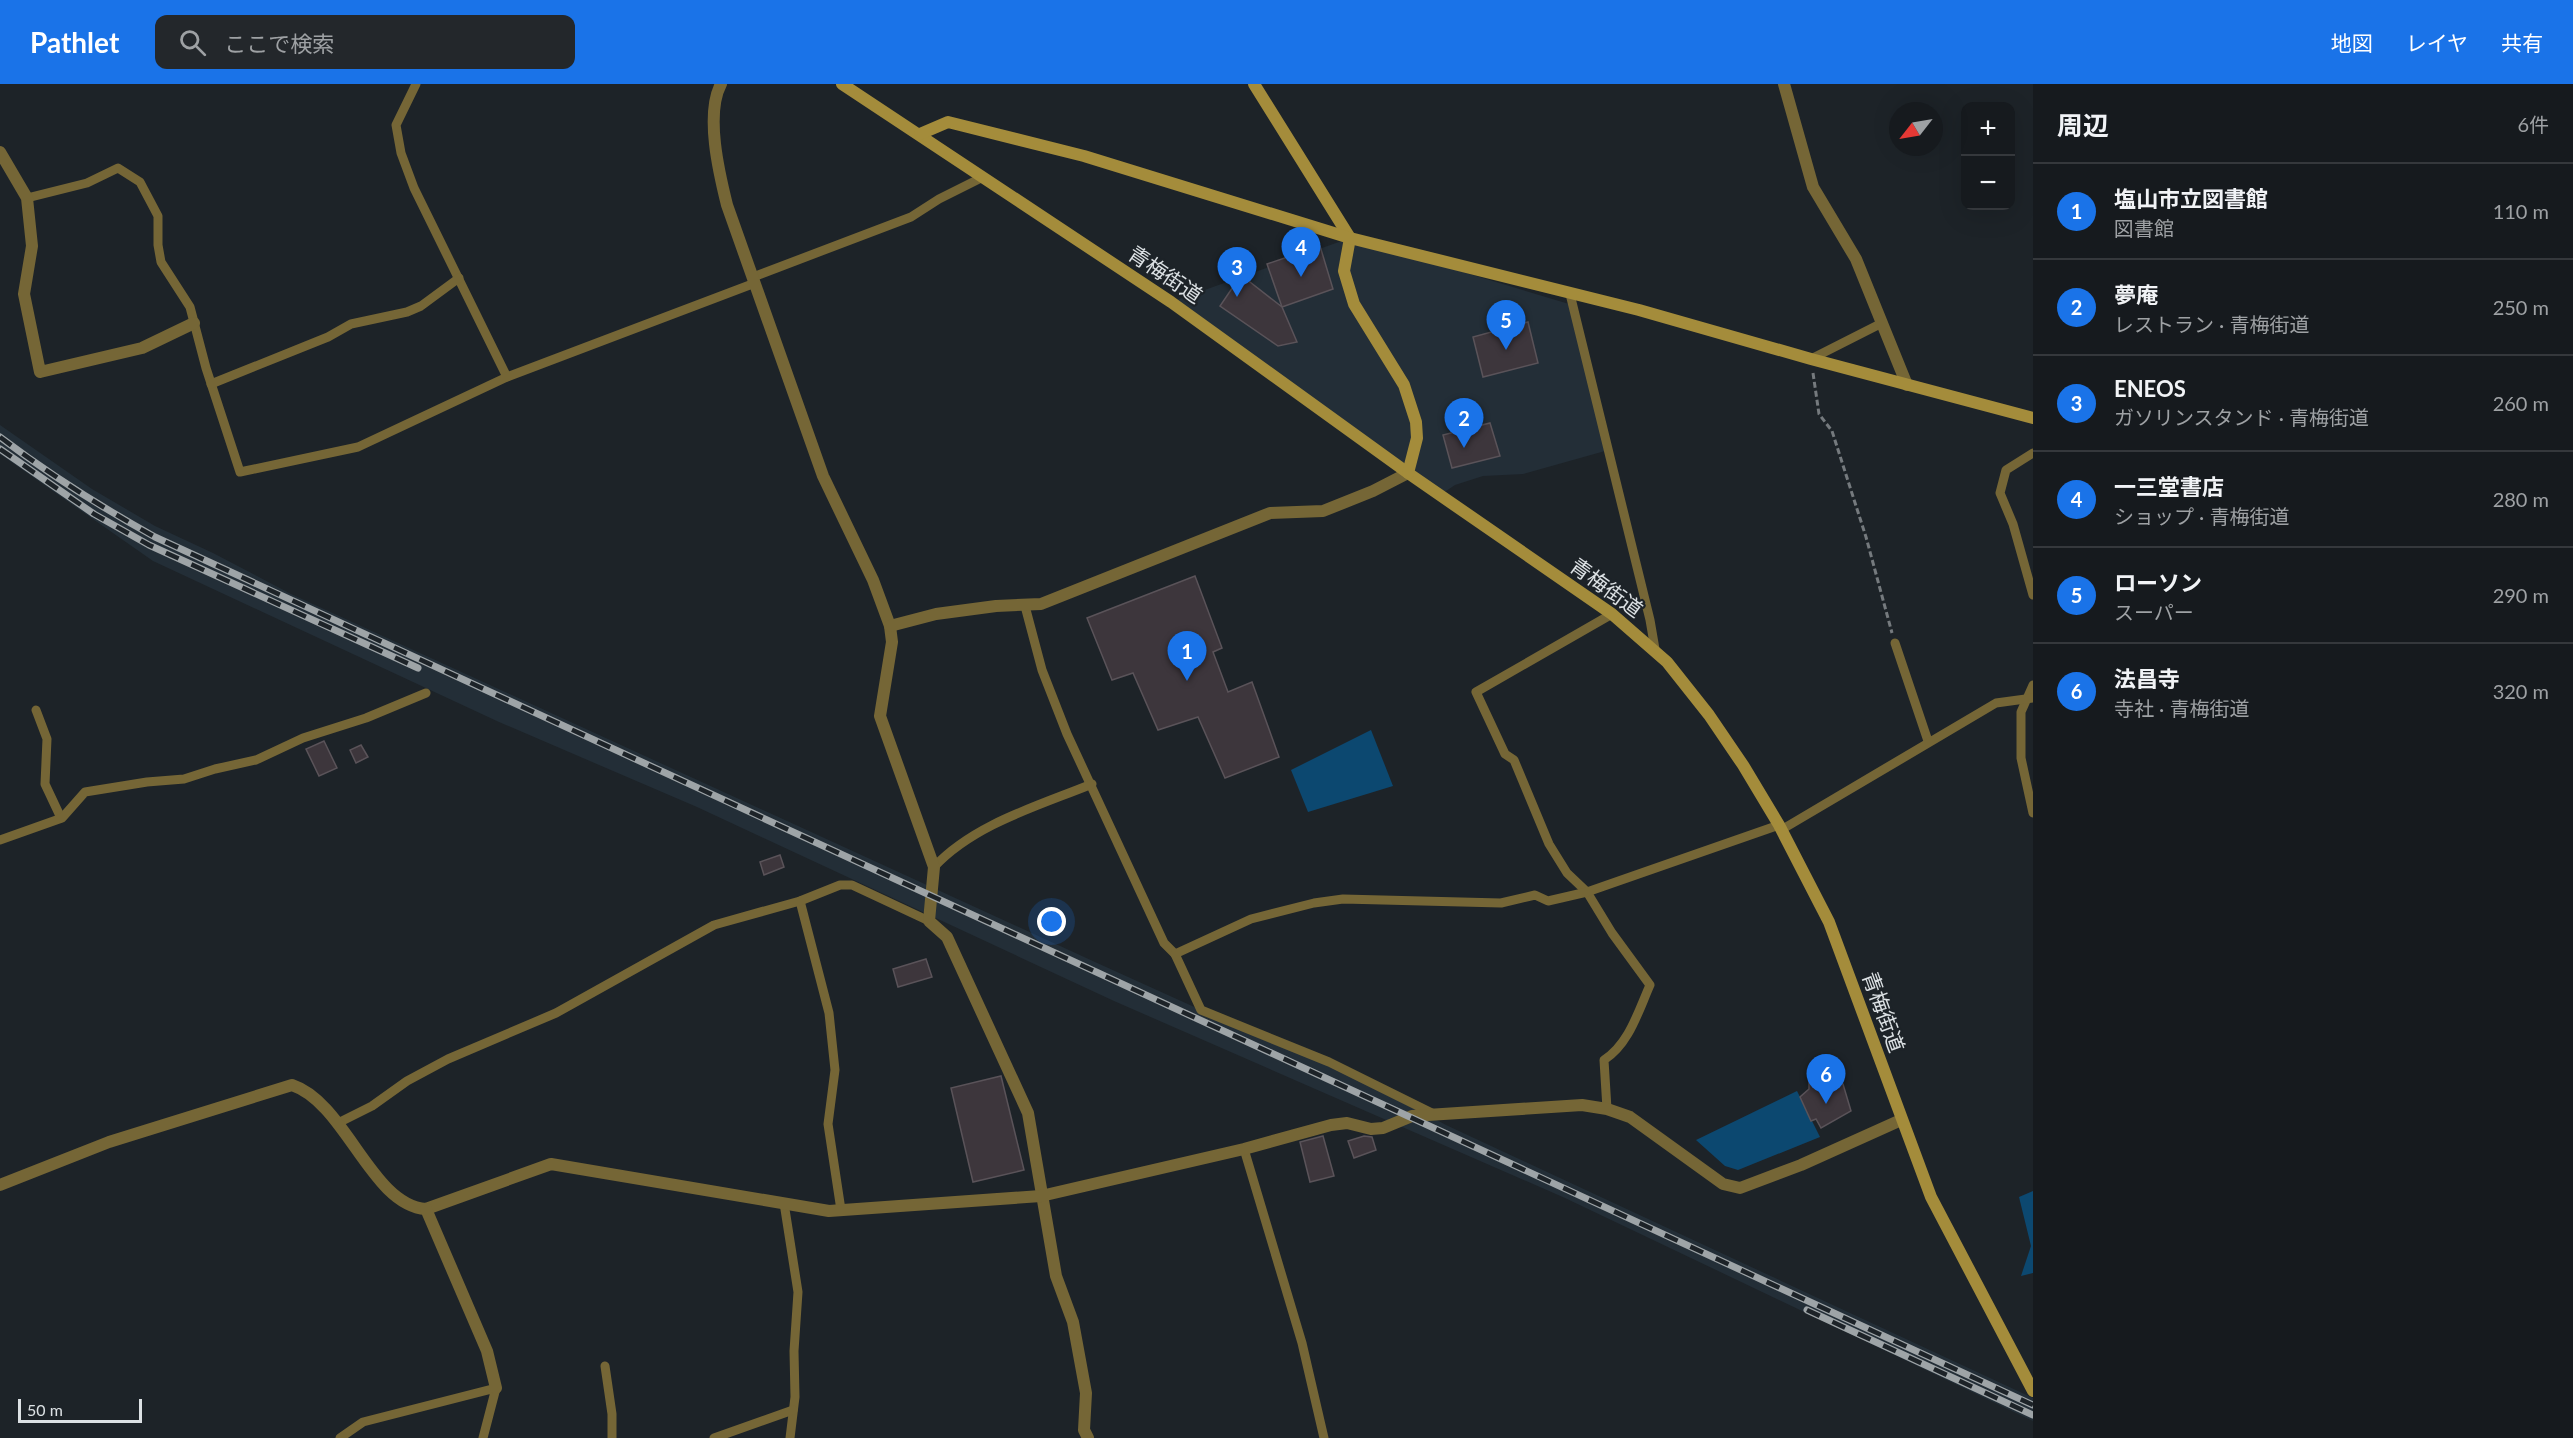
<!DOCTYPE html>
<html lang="ja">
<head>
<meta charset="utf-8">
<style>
	body { margin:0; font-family:Lato,"Noto Sans JP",sans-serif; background:#23272b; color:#f1f3f6 }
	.controls { position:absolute; right:18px; top:18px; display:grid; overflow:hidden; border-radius:12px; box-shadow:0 6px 24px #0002 }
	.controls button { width:54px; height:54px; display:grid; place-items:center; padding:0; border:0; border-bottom:2px solid #35383c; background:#161a1e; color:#f1f3f6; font:30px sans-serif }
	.compass { position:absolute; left:1889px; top:18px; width:54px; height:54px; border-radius:50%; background:#161a1e; box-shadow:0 6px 24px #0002; rotate:239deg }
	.scale { position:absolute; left:18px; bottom:15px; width:124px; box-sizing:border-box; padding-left:6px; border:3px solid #dce1e4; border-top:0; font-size:16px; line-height:21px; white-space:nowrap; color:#dce1e4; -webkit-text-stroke:4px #1d2328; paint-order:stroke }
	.you { position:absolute; left:1052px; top:838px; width:21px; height:21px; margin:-15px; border:4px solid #fff; border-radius:50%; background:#1a73e8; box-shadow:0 0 0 9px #1a73e833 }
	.badge { display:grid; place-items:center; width:39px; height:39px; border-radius:50%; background:#1a73e8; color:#fff; font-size:20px; font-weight:700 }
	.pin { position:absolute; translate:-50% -50px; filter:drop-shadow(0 2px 3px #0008) }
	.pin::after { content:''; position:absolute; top:32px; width:21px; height:18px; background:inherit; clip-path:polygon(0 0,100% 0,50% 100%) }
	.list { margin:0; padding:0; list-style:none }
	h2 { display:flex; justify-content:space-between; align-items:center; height:78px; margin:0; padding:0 24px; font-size:26px }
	h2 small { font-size:20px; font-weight:400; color:#9ea1a4 }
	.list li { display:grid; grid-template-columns:39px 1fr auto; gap:18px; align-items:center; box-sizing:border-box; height:96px; padding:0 24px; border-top:2px solid #35383c }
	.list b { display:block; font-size:22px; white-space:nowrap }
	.list p { margin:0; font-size:20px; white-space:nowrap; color:#9ea1a4 }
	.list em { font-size:20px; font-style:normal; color:#9ea1a4 }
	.icon { flex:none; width:33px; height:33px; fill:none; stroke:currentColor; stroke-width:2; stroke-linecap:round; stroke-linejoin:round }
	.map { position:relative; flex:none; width:2033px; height:1354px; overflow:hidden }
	header { display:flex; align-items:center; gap:36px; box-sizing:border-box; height:84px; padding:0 30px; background:#1a73e8; color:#fff }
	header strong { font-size:28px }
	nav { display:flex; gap:33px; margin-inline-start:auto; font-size:21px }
	.search { width:420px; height:54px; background:#23272b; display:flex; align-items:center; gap:15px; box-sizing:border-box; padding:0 21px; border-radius:12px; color:#9ea1a4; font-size:22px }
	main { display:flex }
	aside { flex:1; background:#161a1e }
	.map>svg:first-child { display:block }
	.built { fill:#232e37 }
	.green { fill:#0c4870 }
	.building { fill:#3d363c; stroke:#5a5359; stroke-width:1.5 }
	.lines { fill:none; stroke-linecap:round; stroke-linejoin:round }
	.path { stroke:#757a7e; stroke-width:3; stroke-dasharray:6 3; stroke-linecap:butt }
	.lane { stroke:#756636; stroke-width:9 }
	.street { stroke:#756636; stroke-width:12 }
	.secondary { stroke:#a48c3b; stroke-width:12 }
	.rail-casing { stroke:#9ea4a7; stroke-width:7 }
	.rail { stroke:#1d2328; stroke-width:4.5; stroke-dasharray:14; stroke-linecap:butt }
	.labels { text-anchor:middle; stroke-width:4.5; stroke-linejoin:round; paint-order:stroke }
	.street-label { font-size:21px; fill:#dce1e4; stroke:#1d2328 }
</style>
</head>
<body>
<header>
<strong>Pathlet</strong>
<div class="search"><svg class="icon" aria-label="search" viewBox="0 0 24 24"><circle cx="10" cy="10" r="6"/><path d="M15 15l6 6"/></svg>ここで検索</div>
<nav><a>地図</a><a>レイヤ</a><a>共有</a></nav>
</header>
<main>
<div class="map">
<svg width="2033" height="1354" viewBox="0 0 2033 1354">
	<rect width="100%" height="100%" fill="#1d2328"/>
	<g class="built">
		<polygon points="1350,154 1569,220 1605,367 1523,390 1483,392 1455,401 1440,411 1171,218"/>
		<polygon points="0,341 92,405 155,442 213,469 291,510 1095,878 1201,926 1329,978 1446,1041 2033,1314 2033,1337 1565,1114 1114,917 697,723 499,638 153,477 0,370"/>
	</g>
	<g class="green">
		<polygon points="1371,646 1393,702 1308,728 1291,686"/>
		<polygon points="1797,1007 1820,1053 1738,1086 1725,1082 1696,1056"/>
		<polygon points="2033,1107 2033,1189 2021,1192 2031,1162 2019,1113"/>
	</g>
	<g class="building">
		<polygon points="1320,162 1333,205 1282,223 1267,180"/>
		<polygon points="1241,191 1282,223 1297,258 1278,262 1220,222"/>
		<polygon points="1528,238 1538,279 1483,293 1473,253"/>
		<polygon points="1490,339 1500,372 1452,384 1443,351"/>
		<polygon points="1195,492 1222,564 1213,568 1228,608 1252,598 1279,673 1225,694 1198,633 1158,646 1133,589 1112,596 1087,534"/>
		<polygon points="324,657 337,684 319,692 306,665"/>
		<polygon points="361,661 368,673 356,679 350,666"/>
		<polygon points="780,771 784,783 764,791 760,778"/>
		<polygon points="926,875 932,893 898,903 893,885"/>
		<polygon points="1831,986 1843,1000 1851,1027 1821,1044 1816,1035 1811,1037 1800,1013 1809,1005 1809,996"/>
		<polygon points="1001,992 1024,1086 973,1098 951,1004"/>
		<polygon points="1323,1052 1334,1092 1310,1098 1300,1058"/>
		<polygon points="1364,1052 1372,1053 1376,1066 1354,1074 1348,1057"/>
	</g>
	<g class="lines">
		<polyline class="path" points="1813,289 1819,330 1832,347 1866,453 1892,549"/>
		<g class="lane">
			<polyline points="416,0 396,41 401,69 414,104 507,293"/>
			<polyline points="27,114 87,99 118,84 140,98 158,132 158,161 161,178 190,223 206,284 240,388 358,363 507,293 755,199"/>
			<polyline points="753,193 911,133 939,115 983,93"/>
			<polyline points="1570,210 1650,536 1655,565"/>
			<polyline points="1811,275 1882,239"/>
			<polyline points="211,300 328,253 351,240 407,228 421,222 459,194"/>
			<polyline points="2033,369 2006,386 2000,409 2013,440 2033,511"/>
			<polyline points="1025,522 1042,586 1067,650 1164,859 1175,870"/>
			<polyline points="1895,559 1928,657"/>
			<polyline points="2033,601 2021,628 2021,674 2033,729"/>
			<polyline points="36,626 47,655 45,700 61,734"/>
			<polyline points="1781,746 1996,619 2033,614"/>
			<polyline points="0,756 62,734 85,708 147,698 184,695 215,685 256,676 303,654 366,634 426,609"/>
			<path d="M934 783C974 740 1038 722 1092 700"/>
			<polyline points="800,817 829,929 835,986 828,1040 841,1126"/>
			<path d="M1607 1025 1604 976C1629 960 1638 928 1650 901L1612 849 1587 808 1567 789 1549 760 1514 676 1505 670 1476 608 1612 530"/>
			<polyline points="1434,1030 1329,978 1201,926 1175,870 1251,835 1314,819 1343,815 1501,819 1535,811 1548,817 1587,808 1779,741"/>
			<polyline points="338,1039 372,1022 407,997 448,975 556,929 714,841 800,817 840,801 852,801 929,837"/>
			<polyline points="1244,1065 1302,1259 1324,1354"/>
			<polyline points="784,1119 798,1208 794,1267 795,1313 790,1354"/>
			<polyline points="605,1282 612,1330 612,1354"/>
			<polyline points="340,1354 363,1338 496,1304 483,1354"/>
			<polyline points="714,1354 793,1326"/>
		</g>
		<g class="street">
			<path d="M721 0C705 30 719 89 727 121L823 392 873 496 890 542 892 558 880 632 934 783 929 837 947 853 1028 1029 1056 1192 1073 1238 1086 1309 1084 1346 1088 1354"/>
			<polyline points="1784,0 1813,103 1856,175 1907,301"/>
			<polyline points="0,68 27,114 32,162 24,210 40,288 142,264 194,239"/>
			<polyline points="890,542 936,530 996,522 1041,520 1270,429 1323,427 1373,407 1408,389"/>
			<path d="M0 1101 109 1058 292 1001C346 1019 371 1121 426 1125L551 1080 829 1127 1041 1112 1244 1065 1331 1041 1347 1039 1371 1045 1383 1044 1412 1032 1582 1021 1607 1025 1630 1033 1723 1100 1740 1104 1801 1081 1901 1036"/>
			<polyline points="426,1125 487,1267 496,1304"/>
		</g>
		<g class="secondary">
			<polyline points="842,0 1171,218 1408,389 1612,530 1667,578 1709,631 1743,681 1779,741 1829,838 1931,1113 2033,1307"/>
			<polyline points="1254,0 1350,154 1344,187 1354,220 1404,301 1416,338 1417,354 1408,389"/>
			<polyline points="920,50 948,38 1084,72 1350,154 1639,226 1811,275 2033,334"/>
		</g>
		<defs>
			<g id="rail">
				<path d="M0 353C49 390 101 423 155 453L2033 1321"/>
				<polyline points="0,365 94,430 149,461 418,584"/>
				<polyline points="1807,1226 2033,1331"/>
			</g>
		</defs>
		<use href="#rail" class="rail-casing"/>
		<use href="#rail" class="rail"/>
	</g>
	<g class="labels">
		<g class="street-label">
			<text transform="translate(1165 191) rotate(34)" y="7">青梅街道</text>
			<text transform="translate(1606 504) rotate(36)" y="7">青梅街道</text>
			<text transform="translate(1883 928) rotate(70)" y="7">青梅街道</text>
		</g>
	</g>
</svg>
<div class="controls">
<button>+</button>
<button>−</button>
</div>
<svg class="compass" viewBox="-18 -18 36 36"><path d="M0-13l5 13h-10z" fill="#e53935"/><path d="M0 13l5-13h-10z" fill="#9ea1a4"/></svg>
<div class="scale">50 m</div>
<div class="you"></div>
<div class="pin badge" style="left:1187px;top:597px">1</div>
<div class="pin badge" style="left:1464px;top:364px">2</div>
<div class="pin badge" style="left:1237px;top:213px">3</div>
<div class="pin badge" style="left:1301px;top:193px">4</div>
<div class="pin badge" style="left:1506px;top:266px">5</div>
<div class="pin badge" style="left:1826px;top:1020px">6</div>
</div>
<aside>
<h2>周辺<small>6件</small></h2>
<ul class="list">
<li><span class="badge">1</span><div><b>塩山市立図書館</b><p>図書館</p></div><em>110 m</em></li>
<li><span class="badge">2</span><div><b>夢庵</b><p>レストラン · 青梅街道</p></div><em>250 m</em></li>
<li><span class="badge">3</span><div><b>ENEOS</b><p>ガソリンスタンド · 青梅街道</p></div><em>260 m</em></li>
<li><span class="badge">4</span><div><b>一三堂書店</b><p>ショップ · 青梅街道</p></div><em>280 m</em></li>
<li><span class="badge">5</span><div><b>ローソン</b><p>スーパー</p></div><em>290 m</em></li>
<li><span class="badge">6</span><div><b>法昌寺</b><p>寺社 · 青梅街道</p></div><em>320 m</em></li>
</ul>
</aside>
</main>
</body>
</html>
